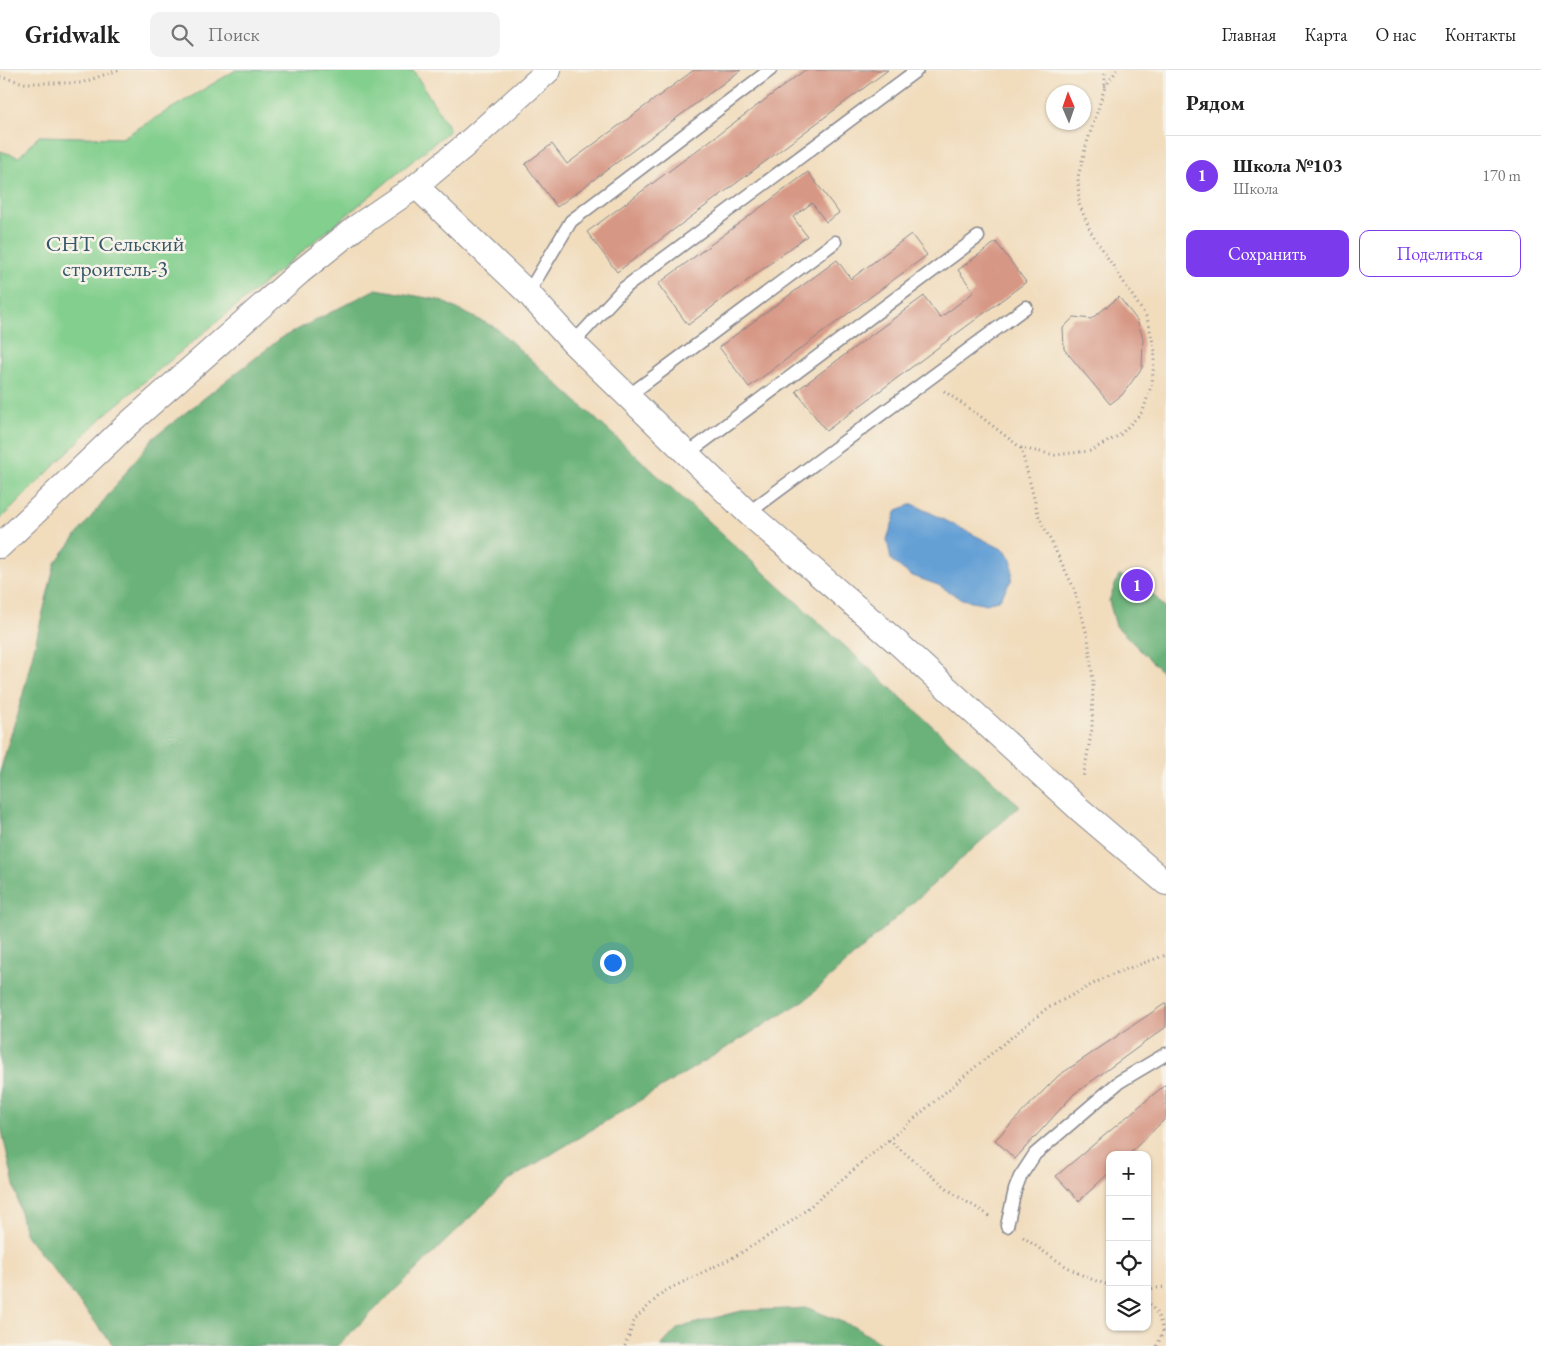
<!DOCTYPE html>
<html lang="ru">
<head>
<meta charset="utf-8">
<style>
	body { margin:0; font-family:"EB Garamond",serif; background:#f2f2f2; color:#222 }
	.controls { position:absolute; right:15px; bottom:15px; display:grid; overflow:hidden; border-radius:10px; box-shadow:0 1px 4px #0004 }
	.controls button { width:45px; height:45px; display:grid; place-items:center; padding:0; border:0; border-bottom:1px solid #e0e0e0; background:#fff; color:#222; font:25px sans-serif }
	.compass { position:absolute; left:1046px; top:15px; width:45px; height:45px; border-radius:50%; background:#fff; box-shadow:0 1px 4px #0004; rotate:358deg }
	.you { position:absolute; left:612px; top:892px; width:18px; height:18px; margin:-12px; border:4px solid #fff; border-radius:50%; background:#1a73e8; box-shadow:0 0 0 8px #1a73e833 }
	.badge { display:grid; place-items:center; width:32px; height:32px; border-radius:50%; background:#7c3aed; color:#fff; font-size:16px; font-weight:700 }
	.pin { position:absolute; translate:-50% -50%; border:2px solid #fff; box-shadow:0 1px 5px #0006 }
	.list { margin:0; padding:0; list-style:none }
	h2 { display:flex; justify-content:space-between; align-items:center; height:65px; margin:0; padding:0 20px; font-size:21px }
	h2 small { font-size:16px; font-weight:400; color:#767676 }
	.list li { display:grid; grid-template-columns:32px 1fr auto; gap:15px; align-items:center; box-sizing:border-box; height:80px; padding:0 20px; border-top:1px solid #e0e0e0 }
	.list b { display:block; font-size:19px; white-space:nowrap }
	.list p { margin:0; font-size:16px; white-space:nowrap; color:#767676 }
	.list em { font-size:16px; font-style:normal; color:#767676 }
	.actions { display:flex; gap:10px; padding:15px 20px }
	.actions a { flex:1; padding:11px 0; border:1px solid #7c3aed; border-radius:10px; text-align:center; font-size:18px; color:#7c3aed }
	.actions .main { background:#7c3aed; color:#fff }
	.icon { flex:none; width:28px; height:28px; fill:none; stroke:currentColor; stroke-width:2; stroke-linecap:round; stroke-linejoin:round }
	.map { position:relative; flex:none; width:1166px; height:1276px; overflow:hidden }
	header { display:flex; align-items:center; gap:30px; box-sizing:border-box; height:70px; padding:0 25px; background:#fff; border-bottom:1px solid #e0e0e0 }
	header strong { font-size:24px }
	nav { display:flex; gap:28px; margin-inline-start:auto; font-size:18px }
	.search { width:350px; height:45px; background:#f2f2f2; display:flex; align-items:center; gap:12px; box-sizing:border-box; padding:0 18px; border-radius:10px; color:#767676; font-size:19px }
	main { display:flex }
	aside { flex:1; background:#fff }
	.map>svg:first-child { display:block }
	.green { fill:#83cf8e; stroke:#4f7f76 }
	.forest { fill:#6ab279; stroke:#42706c }
	.water { fill:#65a0d5; stroke:#40689a }
	.building { fill:#d79785 }
	.lines { fill:none; stroke-linecap:round; stroke-linejoin:round }
	.service-casing { stroke:#86868d; stroke-width:15 }
	.minor-casing { stroke:#86868d; stroke-width:26 }
	.path { stroke:#86868d; stroke-width:3; stroke-dasharray:1 4; stroke-linecap:butt }
	.service { stroke:#fff; stroke-width:12 }
	.minor { stroke:#fff; stroke-width:24 }
	.labels { text-anchor:middle; stroke-width:5; stroke-linejoin:round; paint-order:stroke }
	.park-label { font-size:22px; fill:#35576a; stroke:#f7f3e8 }
</style>
</head>
<body>
<header>
<strong>Gridwalk</strong>
<div class="search"><svg class="icon" aria-label="search" viewBox="0 0 24 24"><circle cx="10" cy="10" r="6"/><path d="M15 15l6 6"/></svg>Поиск</div>
<nav><a>Главная</a><a>Карта</a><a>О нас</a><a>Контакты</a></nav>
</header>
<main>
<div class="map">
<svg width="1166" height="1276" viewBox="0 0 1166 1276">
	<rect width="100%" height="100%" fill="#f7f3e8"/>
	<filter id="ink" filterUnits="userSpaceOnUse"><feTurbulence type="fractalNoise" baseFrequency=".02" numOctaves="2"/><feDisplacementMap in="SourceGraphic" scale="10" xChannelSelector="R" yChannelSelector="G"/><feConvolveMatrix kernelMatrix="1 2 1 2 8 2 1 2 1" color-interpolation-filters="sRGB"/></filter>
	<filter id="wash" filterUnits="userSpaceOnUse"><feTurbulence type="fractalNoise" baseFrequency=".0096" numOctaves="4" result="noise"/><feDisplacementMap in="SourceGraphic" scale="20" xChannelSelector="R" yChannelSelector="G"/><feGaussianBlur stdDeviation="1.12" result="paint"/><feColorMatrix in="noise" values="0 0 0 0 0 0 0 0 0 0 0 0 0 0 0 0 0 1.4 0 .05"/><feComposite in="paint" operator="in"/></filter>
	<g filter="url(#wash)">
		<rect width="100%" height="100%" fill="#f1dcbc"/>
		<polygon class="green" points="236,0 413,0 450,60 110,340 0,450 0,81 19,87 39,66 122,68"/>
		<g class="forest">
			<polygon points="376,219 439,230 496,258 1020,736 805,930 509,1110 337,1276 114,1276 25,1164 0,1052 0,702 23,624 55,493 152,369 281,268"/>
			<polygon points="1119,505 1146,516 1166,539 1166,606 1116,556 1109,531"/>
			<polygon points="808,1238 857,1258 884,1276 661,1276 678,1258 741,1241"/>
		</g>
		<polygon class="water" points="913,434 1006,481 1012,492 1012,509 1000,529 987,534 962,529 938,515 910,505 891,490 887,469 897,440"/>
		<g id="blocks">
			<g class="building">
				<polygon points="694,0 741,0 557,137 525,94 552,74 567,94"/>
				<polygon points="805,0 888,0 617,202 587,162"/>
				<polygon points="808,102 839,143 826,152 812,133 793,147 807,166 688,255 658,214"/>
				<polygon points="911,164 927,185 749,317 719,277 837,190 851,209"/>
				<polygon points="996,172 1026,212 826,361 796,321 924,226 940,248 974,222 958,200"/>
				<polygon points="1119,227 1137,250 1143,268 1142,298 1122,325 1110,334 1064,279 1063,258 1074,247 1091,249"/>
				<polygon points="1166,933 1166,957 1074,1024 1015,1089 995,1070 1058,1006"/>
				<polygon points="1166,1014 1166,1048 1128,1085 1110,1085 1110,1102 1079,1131 1056,1106"/>
			</g>
		</g>
	</g>
	<g filter="url(#ink)">
		<use href="#blocks" fill-opacity="0" stroke="#86868d" stroke-width="1"/>
		<g class="lines">
			<defs>
				<g id="service">
					<polyline points="528,223 571,151 770,0"/>
					<polyline points="573,273 623,219 917,0"/>
					<polyline points="628,326 835,172"/>
					<polyline points="687,384 978,167"/>
					<polyline points="748,443 1026,237"/>
					<polyline points="1007,1156 1015,1120 1020,1107 1035,1084 1119,1012 1166,984"/>
				</g>
				<g id="minor">
					<polyline points="416,116 462,78 549,0"/>
					<polyline points="0,476 128,354 300,202 355,158 416,116 528,223 573,273 748,443 900,575 1078,738 1166,813"/>
				</g>
			</defs>
			<use href="#service" class="service-casing"/>
			<use href="#minor" class="minor-casing"/>
			<g class="path">
				<polyline points="0,7 25,13 81,13 118,0"/>
				<polyline points="1105,17 1117,0"/>
				<polyline points="944,321 980,346 1021,378 1055,385 1090,381 1120,365 1143,341 1152,313 1155,281 1147,248 1091,162 1079,134 1078,107 1085,79 1105,17 1105,0"/>
				<polyline points="1021,378 1039,447 1074,518 1088,568 1093,611 1092,659 1083,708"/>
				<polyline points="889,1070 954,1124 990,1146"/>
				<path d="M1023 1167C1049 1185 1078 1208 1110 1215"/>
				<polyline points="1147,1219 1166,1217"/>
				<polyline points="1147,1230 1158,1245 1163,1261"/>
				<polyline points="625,1276 635,1249 663,1222 736,1186 795,1149 986,988 1046,939 1110,905 1166,885"/>
				<polyline points="1157,1276 1166,1255"/>
			</g>
			<use href="#service" class="service"/>
			<use href="#minor" class="minor"/>
		</g>
	</g>
	<g class="labels">
		<g class="park-label">
			<text x="115" y="181">СНТ Сельский<tspan x="115" dy="25">строитель-3</tspan></text>
		</g>
	</g>
</svg>
<div class="controls">
<button>+</button>
<button>−</button>
<button><svg class="icon" aria-label="locate" viewBox="0 0 24 24"><circle cx="12" cy="12" r="6"/><path d="M12 2v4M12 18v4M2 12h4M18 12h4"/></svg></button>
<button><svg class="icon" aria-label="layers" viewBox="0 0 24 24"><path d="M12 4l9 5-9 5-9-5zM3 14l9 5 9-5"/></svg></button>
</div>
<svg class="compass" viewBox="-18 -18 36 36"><path d="M0-13l5 13h-10z" fill="#e53935"/><path d="M0 13l5-13h-10z" fill="#767676"/></svg>
<div class="you"></div>
<div class="pin badge" style="left:1137px;top:515px">1</div>
</div>
<aside>
<h2>Рядом<small></small></h2>
<ul class="list">
<li><span class="badge">1</span><div><b>Школа №103</b><p>Школа</p></div><em>170 m</em></li>
</ul>
<div class="actions"><a class="main">Сохранить</a><a>Поделиться</a></div>
</aside>
</main>
</body>
</html>
